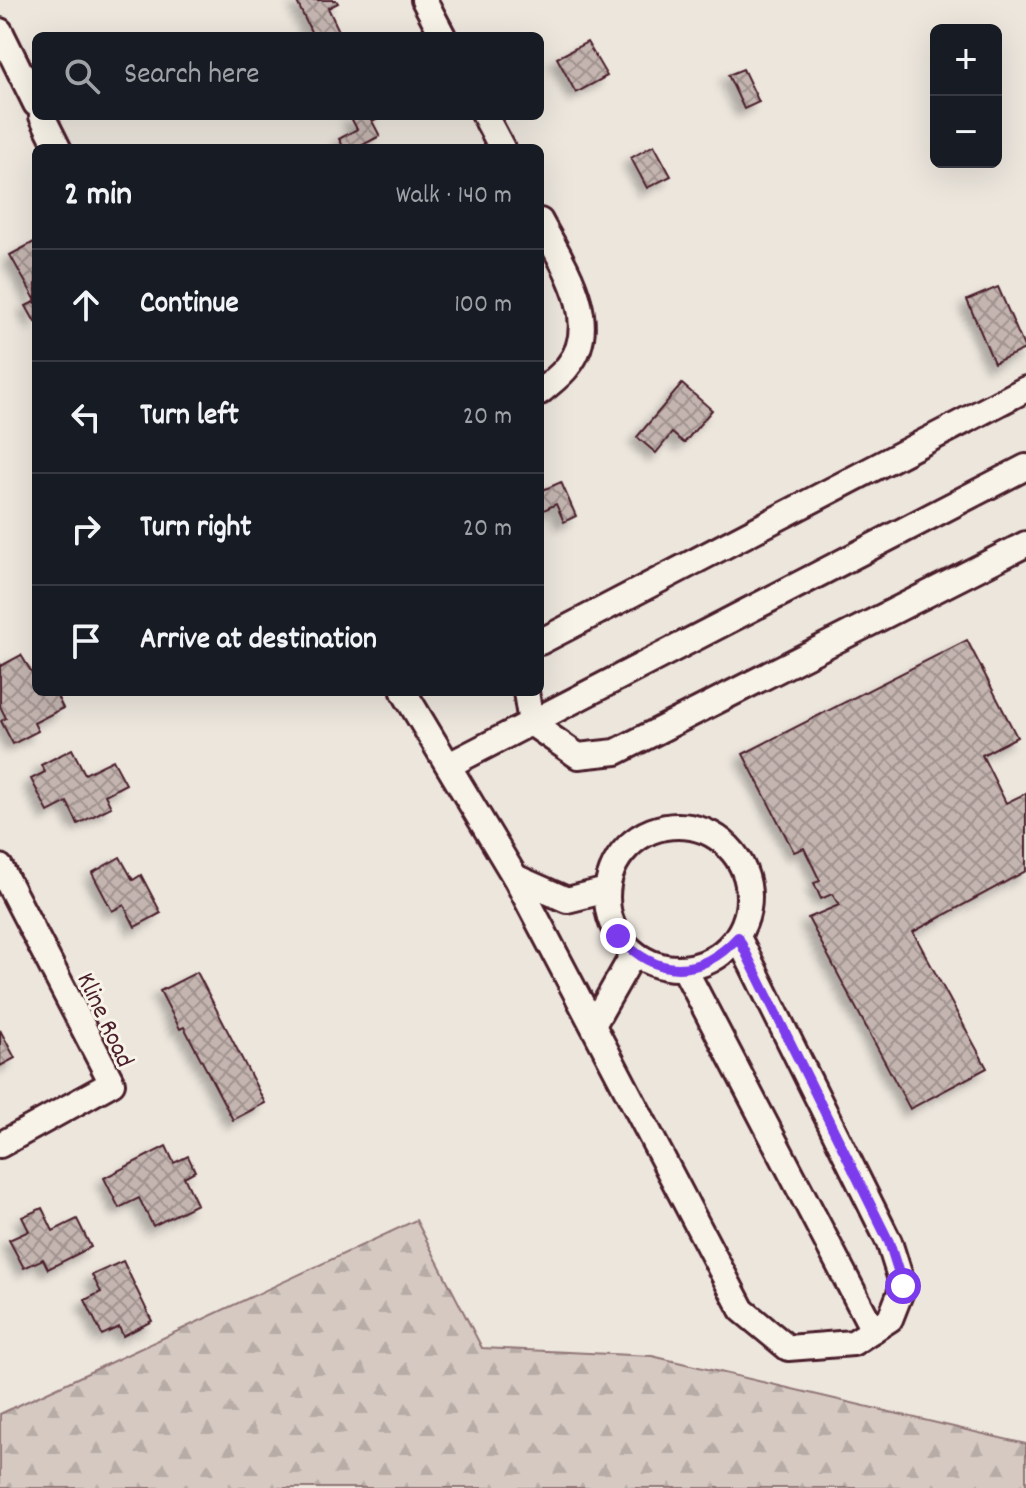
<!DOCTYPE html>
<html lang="en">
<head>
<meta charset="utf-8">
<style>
	body { margin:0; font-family:Dekko,sans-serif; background:#242831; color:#f1f3f6 }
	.controls { position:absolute; right:24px; top:24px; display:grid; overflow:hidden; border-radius:12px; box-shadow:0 8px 32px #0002 }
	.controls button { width:72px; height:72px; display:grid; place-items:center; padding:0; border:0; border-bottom:2px solid #363941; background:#171b24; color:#f1f3f6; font:40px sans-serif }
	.stop { position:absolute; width:24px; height:24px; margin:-18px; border:6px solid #7c3aed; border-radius:50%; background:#fff }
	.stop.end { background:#7c3aed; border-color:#fff; box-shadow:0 2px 8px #0008 }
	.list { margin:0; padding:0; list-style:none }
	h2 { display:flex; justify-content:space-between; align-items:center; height:104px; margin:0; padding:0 32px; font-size:34px }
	h2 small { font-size:26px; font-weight:400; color:#9ea1a6 }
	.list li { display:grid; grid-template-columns:52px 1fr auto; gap:24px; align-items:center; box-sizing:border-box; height:112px; padding:0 32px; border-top:2px solid #363941 }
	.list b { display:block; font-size:30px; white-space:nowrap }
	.list em { font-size:26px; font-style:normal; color:#9ea1a6 }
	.icon { flex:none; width:44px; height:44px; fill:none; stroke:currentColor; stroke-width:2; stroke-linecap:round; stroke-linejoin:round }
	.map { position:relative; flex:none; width:1026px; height:1488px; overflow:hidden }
	.search { position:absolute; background:#171b24; box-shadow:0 8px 32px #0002; left:32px; top:32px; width:512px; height:88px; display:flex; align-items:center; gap:20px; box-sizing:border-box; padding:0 28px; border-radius:12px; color:#9ea1a6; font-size:30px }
	.panel { position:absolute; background:#171b24; box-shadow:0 8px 32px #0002; left:32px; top:144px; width:512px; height:552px; border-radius:12px }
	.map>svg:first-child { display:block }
	.forest { fill:url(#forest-firs); stroke:#907476; stroke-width:2 }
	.building { fill:url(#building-cross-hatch); stroke:#4a1f2b; stroke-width:2; filter:url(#shadow) }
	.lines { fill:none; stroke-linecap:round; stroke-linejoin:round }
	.minor-casing { stroke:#4a1f2b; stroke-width:30 }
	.minor { stroke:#f7f3e8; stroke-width:24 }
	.route { stroke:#7c3aed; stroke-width:10 }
	.labels { text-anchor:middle; stroke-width:6; stroke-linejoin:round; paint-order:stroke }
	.street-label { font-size:26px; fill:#4a1f2b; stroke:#f7f3e8 }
</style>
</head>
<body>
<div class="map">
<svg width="1026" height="1488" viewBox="0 0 1026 1488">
	<defs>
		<pattern id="forest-firs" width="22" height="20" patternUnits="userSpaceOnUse" patternTransform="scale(2)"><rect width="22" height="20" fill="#d5c9c2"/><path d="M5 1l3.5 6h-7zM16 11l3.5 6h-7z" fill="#b8aca7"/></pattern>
		<pattern id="building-cross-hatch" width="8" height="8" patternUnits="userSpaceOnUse" patternTransform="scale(2)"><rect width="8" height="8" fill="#c4b5b0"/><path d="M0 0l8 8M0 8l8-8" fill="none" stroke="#a1938f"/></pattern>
		<filter id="shadow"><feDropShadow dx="-7" dy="7" stdDeviation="4" flood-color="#0004"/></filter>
	</defs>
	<rect width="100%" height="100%" fill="#ece6dd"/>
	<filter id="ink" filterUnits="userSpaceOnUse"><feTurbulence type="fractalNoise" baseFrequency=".0125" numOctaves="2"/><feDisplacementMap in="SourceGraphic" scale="16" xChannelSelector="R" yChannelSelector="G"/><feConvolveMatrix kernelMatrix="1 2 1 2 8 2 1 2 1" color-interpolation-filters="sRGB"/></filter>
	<g filter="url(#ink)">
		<polygon class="forest" points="416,1220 482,1348 652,1356 1026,1444 1026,1488 0,1488 0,1414"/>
		<g class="building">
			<polygon points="296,0 336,0 338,3 328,8 340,33 313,36"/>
			<polygon points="587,42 607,76 576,93 557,58"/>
			<polygon points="743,69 759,102 744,109 728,75"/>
			<polygon points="350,116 382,116 372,121 380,136 357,148 344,148 339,139 357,129"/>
			<polygon points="654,145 671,176 647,188 631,158"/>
			<polygon points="36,241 36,321 35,322 26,306 36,301 10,255"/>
			<polygon points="998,287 1025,349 994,363 967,300"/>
			<polygon points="682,384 712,410 684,443 672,433 656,453 637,437"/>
			<polygon points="561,482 576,516 564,522 556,504 540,512 540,484 543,490"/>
			<polygon points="967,640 1017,737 982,755 1006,803 1026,793 1026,871 913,932 987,1068 910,1109 808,918 839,905 832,894 821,899 814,883 820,881 804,848 794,852 743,754"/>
			<polygon points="21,655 36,679 36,692 55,692 63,708 34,723 38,731 13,744 1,721 6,718 0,706 0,663 1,666"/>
			<polygon points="72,749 85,774 113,760 126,784 105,795 111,807 78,824 67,802 48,812 31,779 45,772 41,765"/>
			<polygon points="120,857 133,880 141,875 161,913 135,927 124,905 112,911 92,873"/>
			<polygon points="197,972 265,1103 233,1120 184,1027 180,1029 160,991"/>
			<polygon points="0,1030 15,1058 0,1066"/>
			<polygon points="166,1146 174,1163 188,1156 195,1171 184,1177 197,1204 153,1226 139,1198 119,1208 104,1178"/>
			<polygon points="42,1208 53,1231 77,1219 91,1247 48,1269 43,1259 24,1268 9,1240 29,1231 22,1217"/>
			<polygon points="123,1261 152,1321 123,1336 119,1327 102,1335 85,1300 101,1292 92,1275"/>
		</g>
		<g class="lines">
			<defs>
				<g id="minor">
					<polyline points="424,0 443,36"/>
					<polyline points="0,31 36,104"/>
					<polyline points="42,116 58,148"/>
					<polyline points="485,116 502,148"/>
					<path d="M540 221C561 261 604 322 568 366 561 376 549 384 540 392"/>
					<polyline points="540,642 1026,389"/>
					<polyline points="404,692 515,877 742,1310 788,1348 853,1343 890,1319 903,1286 889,1242 738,937"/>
					<polyline points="526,692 531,723 578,756 616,752 1026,544"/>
					<polyline points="451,764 1026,467"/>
					<circle cx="678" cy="897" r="71"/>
					<polyline points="0,867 112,1083 0,1145"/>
					<polyline points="515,877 567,900 607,890"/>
					<polyline points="684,968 873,1330"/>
					<polyline points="593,1025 634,953"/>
				</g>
			</defs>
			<use href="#minor" class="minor-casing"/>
			<use href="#minor" class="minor"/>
		</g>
	</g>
	<g class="lines" filter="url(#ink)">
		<path class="route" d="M618 936C656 978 699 979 738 937L889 1242 903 1286"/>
	</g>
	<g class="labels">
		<g class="street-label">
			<text transform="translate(107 1019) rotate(65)" y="9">Kline Road</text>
		</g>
	</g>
</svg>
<div class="controls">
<button>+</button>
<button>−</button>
</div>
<div class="stop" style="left:903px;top:1286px"></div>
<div class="stop end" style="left:618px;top:936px"></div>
<div class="search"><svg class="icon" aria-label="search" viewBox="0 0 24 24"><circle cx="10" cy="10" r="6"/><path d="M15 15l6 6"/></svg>Search here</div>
<section class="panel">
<h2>2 min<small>Walk · 140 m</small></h2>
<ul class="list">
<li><svg class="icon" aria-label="ahead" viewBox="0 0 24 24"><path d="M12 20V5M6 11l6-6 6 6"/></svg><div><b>Continue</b></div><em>100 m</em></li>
<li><svg class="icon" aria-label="left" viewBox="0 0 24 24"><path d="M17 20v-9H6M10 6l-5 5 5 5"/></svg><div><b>Turn left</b></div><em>20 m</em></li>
<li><svg class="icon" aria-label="right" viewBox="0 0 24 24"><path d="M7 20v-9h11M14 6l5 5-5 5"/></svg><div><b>Turn right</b></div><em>20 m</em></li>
<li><svg class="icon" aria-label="arrive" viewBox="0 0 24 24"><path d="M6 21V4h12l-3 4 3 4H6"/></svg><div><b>Arrive at destination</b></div></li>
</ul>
</section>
</div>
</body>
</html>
